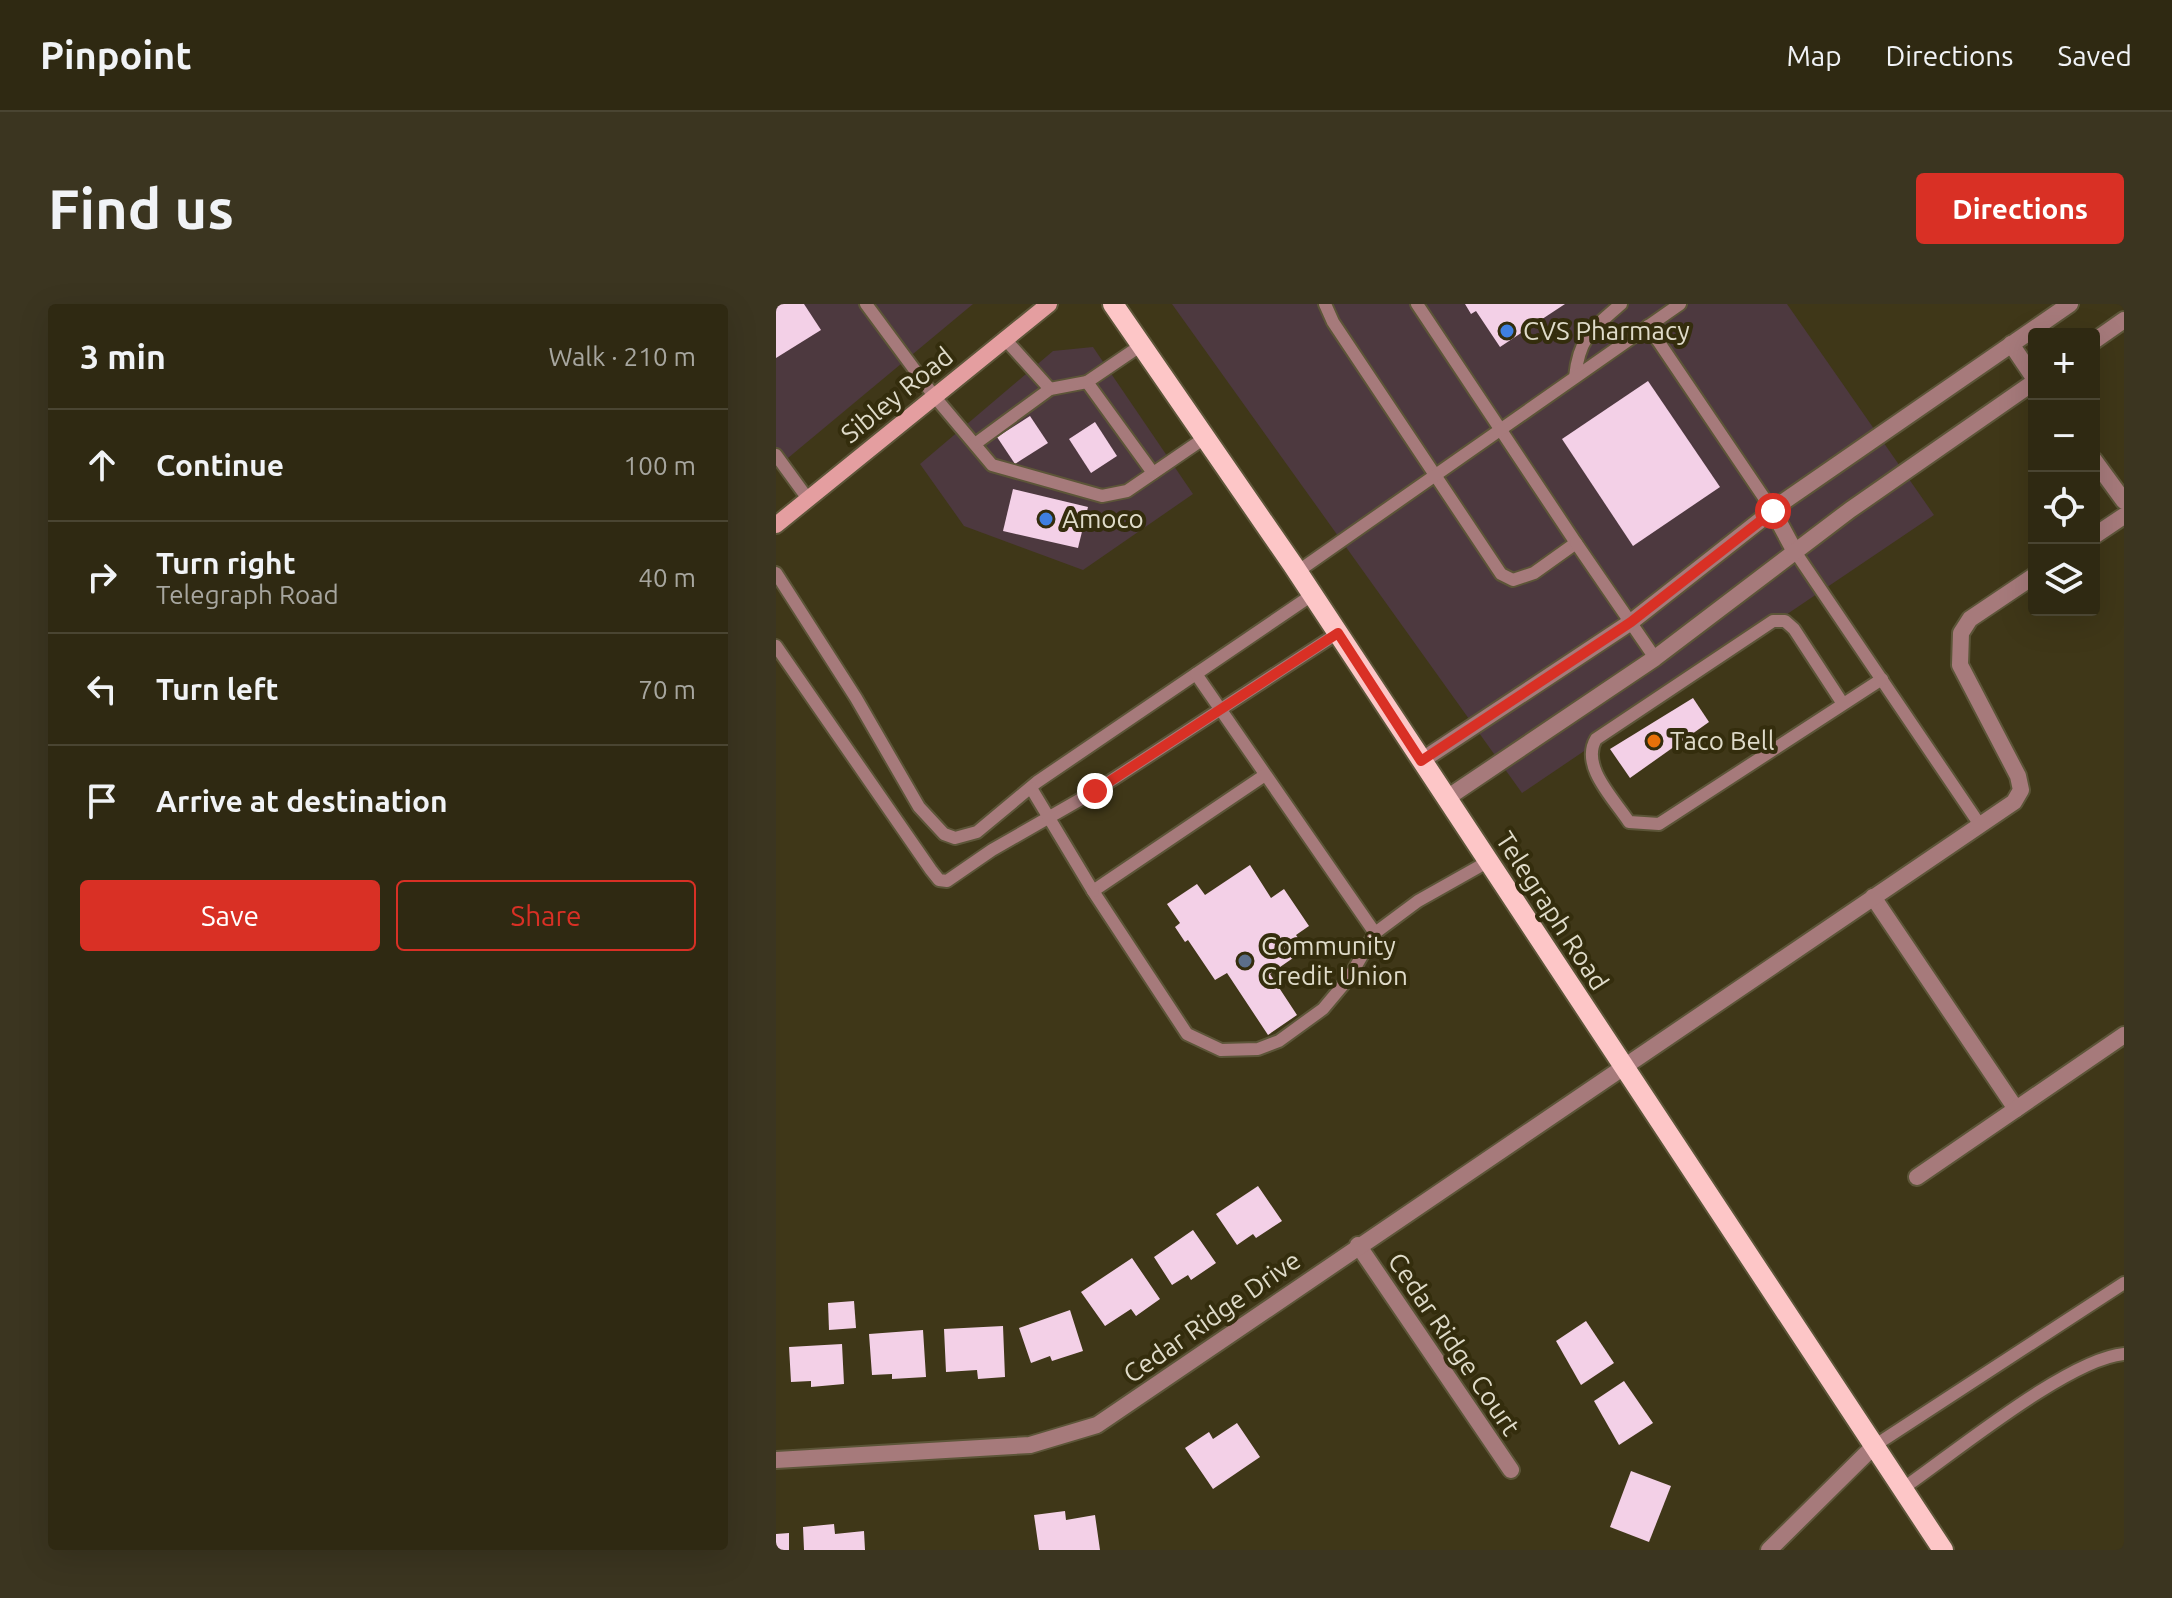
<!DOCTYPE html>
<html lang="en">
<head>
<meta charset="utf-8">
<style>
	body { margin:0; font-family:Ubuntu,sans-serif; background:#3b3520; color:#f1f3f6 }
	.controls { position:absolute; right:24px; top:24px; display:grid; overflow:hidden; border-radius:8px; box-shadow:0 8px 32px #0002 }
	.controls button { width:72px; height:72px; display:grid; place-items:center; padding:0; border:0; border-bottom:2px solid #4a4532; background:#2f2912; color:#f1f3f6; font:40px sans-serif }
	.stop { position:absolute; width:24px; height:24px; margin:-18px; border:6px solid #d93025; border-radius:50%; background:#fff }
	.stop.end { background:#d93025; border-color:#fff; box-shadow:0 2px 8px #0008 }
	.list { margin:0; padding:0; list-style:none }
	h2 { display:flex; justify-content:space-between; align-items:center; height:104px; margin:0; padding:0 32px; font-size:34px }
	h2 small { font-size:26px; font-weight:400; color:#a7a69f }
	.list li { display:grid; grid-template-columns:52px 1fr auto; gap:24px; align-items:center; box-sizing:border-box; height:112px; padding:0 32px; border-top:2px solid #4a4532 }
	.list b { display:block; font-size:30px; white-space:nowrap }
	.list p { margin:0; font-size:26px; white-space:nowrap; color:#a7a69f }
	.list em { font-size:26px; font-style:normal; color:#a7a69f }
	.actions { display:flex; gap:16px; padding:24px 32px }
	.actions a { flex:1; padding:18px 0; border:2px solid #d93025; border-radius:8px; text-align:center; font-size:28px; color:#d93025 }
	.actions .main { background:#d93025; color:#fff }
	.icon { flex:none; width:44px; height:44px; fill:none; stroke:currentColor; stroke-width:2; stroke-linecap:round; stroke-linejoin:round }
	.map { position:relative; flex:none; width:1348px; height:1246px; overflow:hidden; border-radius:8px }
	header { display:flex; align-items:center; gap:48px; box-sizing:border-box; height:112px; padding:0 40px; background:#2f2912; border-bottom:2px solid #4a4532 }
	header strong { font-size:38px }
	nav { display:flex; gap:44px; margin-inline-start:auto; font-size:28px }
	.intro { display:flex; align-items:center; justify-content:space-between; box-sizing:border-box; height:192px; padding:0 48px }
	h1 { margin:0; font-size:56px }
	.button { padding:20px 36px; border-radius:8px; background:#d93025; color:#fff; font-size:28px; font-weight:700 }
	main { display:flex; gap:48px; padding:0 48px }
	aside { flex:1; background:#2f2912; border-radius:8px; box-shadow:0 8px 32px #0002 }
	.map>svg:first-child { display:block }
	.commercial { fill:#4d393f }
	.building { fill:#f3d0e7 }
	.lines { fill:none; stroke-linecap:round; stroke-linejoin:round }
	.lane-casing { stroke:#5c5538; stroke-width:16 }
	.street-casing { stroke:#5c5538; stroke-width:20 }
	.secondary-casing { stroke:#5c5538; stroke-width:20 }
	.primary-casing { stroke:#5c5538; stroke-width:24 }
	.lane { stroke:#a67a7b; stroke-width:12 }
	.street { stroke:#a67a7b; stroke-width:16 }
	.secondary { stroke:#e49ea0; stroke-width:16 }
	.primary { stroke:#fdc6c7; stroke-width:20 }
	.route { stroke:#d93025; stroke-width:10 }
	.shop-dot { fill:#3f7fe0; stroke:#342d0d; stroke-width:3 }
	.food-dot { fill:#e8710a; stroke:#342d0d; stroke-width:3 }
	.service-dot { fill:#5c6f8a; stroke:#342d0d; stroke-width:3 }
	.labels { text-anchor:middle; stroke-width:8; stroke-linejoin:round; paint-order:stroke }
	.poi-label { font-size:26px; fill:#dfdbc9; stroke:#342d0d; text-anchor:start }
	.street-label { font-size:26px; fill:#dfdbc9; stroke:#342d0d }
</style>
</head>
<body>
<header>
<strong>Pinpoint</strong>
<nav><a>Map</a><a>Directions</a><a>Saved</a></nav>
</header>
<div class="intro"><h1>Find us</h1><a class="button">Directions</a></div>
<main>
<aside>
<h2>3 min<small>Walk · 210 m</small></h2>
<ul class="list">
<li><svg class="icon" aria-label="ahead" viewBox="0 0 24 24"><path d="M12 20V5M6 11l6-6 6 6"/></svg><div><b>Continue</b></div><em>100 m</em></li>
<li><svg class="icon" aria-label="right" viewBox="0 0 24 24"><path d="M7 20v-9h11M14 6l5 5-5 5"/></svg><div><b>Turn right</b><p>Telegraph Road</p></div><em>40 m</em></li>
<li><svg class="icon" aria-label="left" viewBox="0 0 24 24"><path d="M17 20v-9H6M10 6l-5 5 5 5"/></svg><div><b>Turn left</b></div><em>70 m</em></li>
<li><svg class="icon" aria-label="arrive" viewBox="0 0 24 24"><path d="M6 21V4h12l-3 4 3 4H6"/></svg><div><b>Arrive at destination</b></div></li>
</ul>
<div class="actions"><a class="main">Save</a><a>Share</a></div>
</aside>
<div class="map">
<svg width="1348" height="1246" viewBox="0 0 1348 1246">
	<rect width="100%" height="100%" fill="#3f3718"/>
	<g class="commercial">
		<polygon points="0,0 197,0 0,164"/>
		<polygon points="396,0 1011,0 1158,211 746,489"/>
		<polygon points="317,43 417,190 307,266 188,222 144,160 277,47"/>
	</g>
	<g class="building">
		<polygon points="0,0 28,0 45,26 0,54"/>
		<polygon points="689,0 789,0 724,43 700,7 695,10"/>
		<polygon points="872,77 944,183 857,242 786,135"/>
		<polygon points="254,112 272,139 239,160 221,133"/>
		<polygon points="319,118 341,152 315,169 293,135"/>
		<polygon points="237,185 312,203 302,244 227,227"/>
		<polygon points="917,394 933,418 854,474 834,445"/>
		<polygon points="474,561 495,594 508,585 533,622 520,631 530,645 494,670 521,711 492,731 451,669 439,676 412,636 409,638 399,623 404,619 391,600 421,580 429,591"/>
		<polygon points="482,882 506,917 480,934 477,930 461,941 440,910"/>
		<polygon points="417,926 440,959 415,976 412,971 396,981 378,953"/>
		<polygon points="356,954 384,995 360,1012 355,1005 329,1022 305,988"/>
		<polygon points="78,997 80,1024 53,1026 52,999"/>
		<polygon points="294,1006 307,1047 276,1057 274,1052 255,1059 243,1024"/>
		<polygon points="810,1017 838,1059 805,1081 780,1037"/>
		<polygon points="227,1022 229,1073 202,1075 201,1066 170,1068 168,1025"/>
		<polygon points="147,1026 150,1073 116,1075 116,1070 96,1071 93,1030"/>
		<polygon points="66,1040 68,1080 35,1083 35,1077 15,1078 13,1043"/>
		<polygon points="848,1077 877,1119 843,1141 818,1097"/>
		<polygon points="461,1119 484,1153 437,1185 409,1144 433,1128 437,1135"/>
		<polygon points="855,1167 895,1182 873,1238 834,1223"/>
		<polygon points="289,1207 290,1216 319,1211 324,1246 263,1246 258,1211"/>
		<polygon points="58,1220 59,1230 88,1227 89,1246 28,1246 27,1223"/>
		<polygon points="13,1229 13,1246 0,1246 0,1230"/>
	</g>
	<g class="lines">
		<defs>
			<g id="lane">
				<polyline points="90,0 158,92 216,161 326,192 351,187 430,133"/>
				<polyline points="549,0 557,18 725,270 737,276 758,269 800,239 641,0"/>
				<polyline points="872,22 997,207"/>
				<polyline points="228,34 274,85"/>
				<polyline points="367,40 311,78 377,169"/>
				<path d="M799 73C803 34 816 25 845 0"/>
				<polyline points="199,140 274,85 311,78"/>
				<polyline points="0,151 32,195"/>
				<polyline points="800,239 879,354"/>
				<polyline points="1018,246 1204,521"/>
				<polyline points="521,268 904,0"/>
				<polyline points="0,269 80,394 143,503 168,530 179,534 201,528 261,478 536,291"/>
				<polyline points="0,342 155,566 163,576 171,577 216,546 319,487 562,329"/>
				<polyline points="420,370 599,629 642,597 713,557"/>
				<path d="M1067 400 1018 325 1009 317H997L820 435C804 462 838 495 853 518L883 520 1106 375"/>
				<polyline points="489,471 317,587 411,730 445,746 482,745 503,737 547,705 573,674 599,629"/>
				<polyline points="255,484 317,587"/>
				<polyline points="1098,1142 1348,979"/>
				<path d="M1126 1185C1177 1150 1292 1055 1348 1050"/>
			</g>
			<g id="street">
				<polyline points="1318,37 1348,16"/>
				<polyline points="1235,40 1258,74"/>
				<polyline points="1318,156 1348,197"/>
				<polyline points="997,207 1018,246"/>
				<polyline points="1318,232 1348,212"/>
				<polyline points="645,457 855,318 1010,196 1294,0"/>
				<polyline points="671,494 879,354 1074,206 1258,78"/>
				<polyline points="1097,593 1240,805"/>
				<polyline points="1141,873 1348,731"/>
				<polyline points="582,941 735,1166"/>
				<polyline points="0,1156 254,1141 321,1121 1238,498 1245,486 1242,472 1184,361 1185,329 1194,315 1258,272"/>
				<polyline points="993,1246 1098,1142"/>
			</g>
			<polyline id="secondary" points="0,221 273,0"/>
			<polyline id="primary" points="337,0 517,261 1167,1246"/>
		</defs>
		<use href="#lane" class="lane-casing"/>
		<use href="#street" class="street-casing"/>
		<use href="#secondary" class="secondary-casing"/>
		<use href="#primary" class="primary-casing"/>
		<use href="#lane" class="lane"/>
		<use href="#street" class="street"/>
		<use href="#secondary" class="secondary"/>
		<use href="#primary" class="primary"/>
	</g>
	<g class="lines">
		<polyline class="route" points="319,487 562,329 645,457 855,318 997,207"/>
	</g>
	<g class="shop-dot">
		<circle cx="731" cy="27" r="8"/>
		<circle cx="270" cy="215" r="8"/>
	</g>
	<circle class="food-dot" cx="878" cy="437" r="8"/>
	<circle class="service-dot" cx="469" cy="657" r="8"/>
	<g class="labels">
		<g class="poi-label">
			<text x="747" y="36">CVS Pharmacy</text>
			<text x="286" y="224">Amoco</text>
			<text x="894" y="446">Taco Bell</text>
			<text x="485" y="651">Community<tspan x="485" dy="30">Credit Union</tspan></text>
		</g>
		<g class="street-label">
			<text transform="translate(121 91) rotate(-39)" y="9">Sibley Road</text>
			<text transform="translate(776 607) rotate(57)" y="9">Telegraph Road</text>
			<text transform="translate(436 1013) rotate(-35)" y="9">Cedar Ridge Drive</text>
			<text transform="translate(678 1040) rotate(56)" y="9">Cedar Ridge Court</text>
		</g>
	</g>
</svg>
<div class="controls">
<button>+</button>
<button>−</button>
<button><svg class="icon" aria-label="locate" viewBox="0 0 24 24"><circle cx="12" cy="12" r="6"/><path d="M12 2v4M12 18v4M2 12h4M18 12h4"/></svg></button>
<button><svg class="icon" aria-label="layers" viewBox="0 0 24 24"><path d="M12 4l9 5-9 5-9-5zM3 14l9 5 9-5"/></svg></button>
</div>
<div class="stop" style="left:997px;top:207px"></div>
<div class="stop end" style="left:319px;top:487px"></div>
</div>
</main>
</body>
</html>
